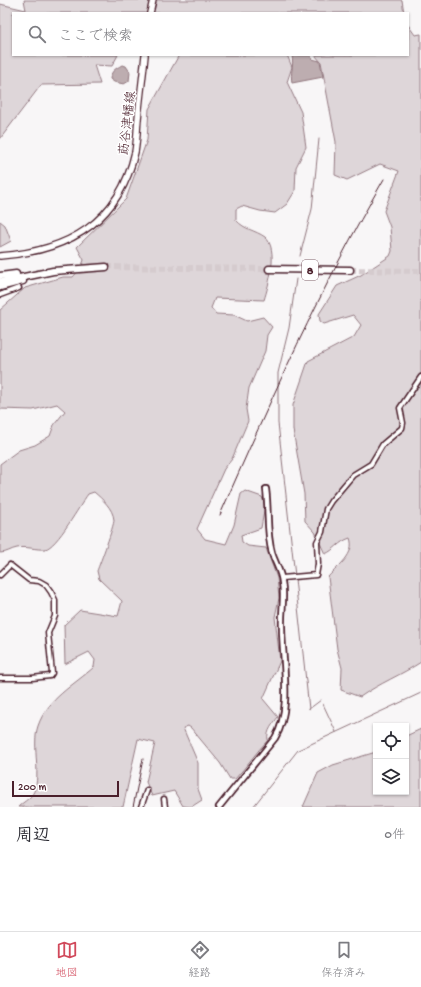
<!DOCTYPE html>
<html lang="ja">
<head>
<meta charset="utf-8">
<style>
	body { margin:0; font-family:"Gochi Hand","Klee One",sans-serif; background:#f7f7f7; color:#2b2b33 }
	.controls { position:absolute; right:12px; bottom:12px; display:grid; overflow:hidden; border-radius:0px; box-shadow:0 1px 3px #0004 }
	.controls button { width:36px; height:36px; display:grid; place-items:center; padding:0; border:0; border-bottom:1px solid #e1e1e2; background:#fff; color:#2b2b33; font:20px sans-serif }
	.scale { position:absolute; left:12px; bottom:10px; width:107px; box-sizing:border-box; padding-left:4px; border:2px solid #4a1f2b; border-top:0; font-size:11px; line-height:14px; white-space:nowrap; color:#4a1f2b; -webkit-text-stroke:3px #fff; paint-order:stroke }
	.list { margin:0; padding:0; list-style:none }
	h2 { display:flex; justify-content:space-between; align-items:center; height:52px; margin:0; padding:0 16px; font-size:17px }
	h2 small { font-size:13px; font-weight:400; color:#7c7c81 }
	.icon { flex:none; width:22px; height:22px; fill:none; stroke:currentColor; stroke-width:2; stroke-linecap:round; stroke-linejoin:round }
	.map { position:relative; flex:none; width:421px; height:807px; overflow:hidden }
	.search { position:absolute; background:#fff; box-shadow:0 1px 3px #0004; left:12px; right:12px; top:12px; height:44px; display:flex; align-items:center; gap:10px; box-sizing:border-box; padding:0 14px; border-radius:0px; color:#7c7c81; font-size:15px }
	.sheet { height:124px; background:#fff }
	nav { display:flex; justify-content:space-around; align-items:center; box-sizing:border-box; height:56px; border-top:1px solid #e1e1e2; background:#fff; font-size:11px; color:#7c7c81 }
	nav a { display:grid; justify-items:center; gap:2px }
	nav .on { color:#d1495b }
	.map>svg:first-child { display:block }
	.green { fill:#ded6d9; stroke:#947a82 }
	.water { fill:#bdadb0; stroke:#8f747b }
	.lines { fill:none; stroke-linecap:round; stroke-linejoin:round }
	.stream { stroke:#8f747b; stroke-width:1 }
	.trunk-tunnel { stroke:#d5cbce; stroke-width:6; stroke-dasharray:6 3; stroke-linecap:butt }
	.minor-casing { stroke:#4a1f2b; stroke-width:7 }
	.tertiary-casing { stroke:#4a1f2b; stroke-width:8 }
	.secondary-casing { stroke:#4a1f2b; stroke-width:8 }
	.trunk-casing { stroke:#4a1f2b; stroke-width:9 }
	.minor { stroke:#fff; stroke-width:4 }
	.tertiary { stroke:#fff; stroke-width:4.5 }
	.secondary { stroke:#fff; stroke-width:5.5 }
	.trunk { stroke:#fff; stroke-width:6 }
	.rail { stroke:#4a1f2b; stroke-width:1 }
	.labels { text-anchor:middle; stroke-width:3; stroke-linejoin:round; paint-order:stroke }
	.shield { fill:#fff; stroke:#80626b; stroke-width:1 }
	.shield-label { font-size:12px; font-weight:bold; fill:#4a1f2b }
	.street-label { font-size:13px; fill:#4a1f2b; stroke:#fff }
</style>
</head>
<body>
<div class="map">
<svg width="421" height="807" viewBox="0 0 421 807">
	<rect width="100%" height="100%" fill="#f8f6f7"/>
	<filter id="ink" filterUnits="userSpaceOnUse"><feTurbulence type="fractalNoise" baseFrequency=".025" numOctaves="2"/><feDisplacementMap in="SourceGraphic" scale="8" xChannelSelector="R" yChannelSelector="G"/><feConvolveMatrix kernelMatrix="1 2 1 2 8 2 1 2 1" color-interpolation-filters="sRGB"/></filter>
	<g filter="url(#ink)">
		<g class="green">
			<polygon points="24,0 402,0 404,13 13,13 13,55 118,55 112,66 94,65 100,84 41,85 0,139 0,4 26,10"/>
			<path d="M408 25 415 35 421 34V662C401 675 380 683 360 697L341 690 342 668 337 649 328 577C338 566 356 554 350 538 338 542 335 550 325 554L315 532 305 521 304 494 293 430V405L308 361 354 337 361 325 353 315 324 324 320 321 319 314 337 286 361 275 390 256 392 251 390 227 384 211 399 171 380 164 347 180 335 175 336 142 321 62 315 55H408Z"/>
			<path d="M179 55H287L292 67 287 82 301 112 306 147 296 167 295 191 287 204 275 213 260 211 242 206 236 209V220C245 230 255 230 265 237 279 249 269 284 264 300L215 298 211 308 216 314 234 315 247 321 263 317 272 327 267 335 265 351 249 388 246 409 248 421 232 459 224 469 197 529 205 539 226 544 234 525 241 494 245 491 262 497 265 506 261 528 241 535 242 542 248 546 266 548 277 578 279 598 275 617 280 661 263 699 278 717C273 724 266 731 268 740 256 752 247 766 235 779H230L220 763 191 728 188 726 183 728 198 763V789L202 800 191 807 183 806 174 791 152 796 146 782 155 743 138 739 123 807H18C22 803 29 799 32 795 43 779 31 746 38 726 47 699 74 685 94 667L95 660 89 652 65 664 64 625 80 610 118 616 122 601 99 579 97 571C100 563 114 526 114 520 113 508 102 499 94 492L88 494C80 505 57 547 45 549 36 550 27 546 17 548 11 549 7 553 0 553V464L19 450 35 445 50 436 54 425 65 411 57 404 33 410 0 409V310L25 288 63 277H73L81 268 84 260 77 247 126 199 147 140 149 109Z"/>
			<polygon points="0,221 5,225 11,241 0,247"/>
			<polygon points="421,729 421,807 303,807 318,773 333,765 376,752 376,792 406,792 406,736"/>
		</g>
		<g class="water">
			<path d="M292 55H310L312 59 320 61 323 77 292 83C290 72 294 67 292 55Z"/>
			<path d="M122 65 126 66 130 72 129 81 124 84 114 82 110 79C111 71 115 69 122 65Z"/>
		</g>
		<g class="lines">
			<g class="stream">
				<polyline points="300,256 312,209 319,139"/>
				<polyline points="295,576 278,423 278,373 289,328 296,279"/>
				<polyline points="295,579 309,709 321,700"/>
				<polyline points="323,704 336,732"/>
				<polyline points="253,807 298,750 421,693"/>
			</g>
			<g class="trunk-tunnel">
				<polyline points="106,267 269,269"/>
				<polyline points="350,270 421,271"/>
			</g>
			<defs>
				<g id="minor">
					<polyline points="0,295 19,288"/>
					<polyline points="0,575 10,565 29,580 39,581 46,585 51,592 55,600 55,616 48,633 52,673 50,676 32,678 0,678"/>
					<polyline points="282,578 316,575 318,564 317,542 322,532 326,509 331,501 353,475 371,464 383,444 402,428 403,423 400,408 421,377"/>
					<polyline points="164,799 165,807"/>
					<polyline points="141,807 147,790"/>
				</g>
				<path id="tertiary" d="M219 807 275 738C293 710 282 659 282 627 281 612 285 597 282 582 281 571 275 563 272 553 266 532 269 511 266 489"/>
				<g id="secondary">
					<polyline points="150,13 153,0"/>
					<path d="M0 256C68 251 119 223 135 152 137 141 137 129 138 119 140 97 143 76 145 55"/>
				</g>
				<g id="trunk">
					<polyline points="269,269 350,270"/>
					<polyline points="0,276 16,274"/>
					<polyline points="0,282 53,271 106,267"/>
					<polyline points="0,287 23,281"/>
				</g>
			</defs>
			<use href="#minor" class="minor-casing"/>
			<use href="#tertiary" class="tertiary-casing"/>
			<use href="#secondary" class="secondary-casing"/>
			<use href="#trunk" class="trunk-casing"/>
			<use href="#minor" class="minor"/>
			<use href="#tertiary" class="tertiary"/>
			<use href="#secondary" class="secondary"/>
			<use href="#trunk" class="trunk"/>
			<g class="rail">
				<path d="M220 515C270 401 321 287 384 179"/>
				<polyline points="133,807 143,759"/>
			</g>
		</g>
	</g>
	<g class="labels">
		<rect class="shield" x="302" y="260" width="16" height="20" rx="3"/>
		<g class="shield-label">
			<text x="310" y="274">8</text>
		</g>
		<g class="street-label">
			<text transform="translate(126 123) rotate(-83)" y="5">莇谷津幡線</text>
		</g>
	</g>
</svg>
<div class="controls">
<button><svg class="icon" aria-label="locate" viewBox="0 0 24 24"><circle cx="12" cy="12" r="6"/><path d="M12 2v4M12 18v4M2 12h4M18 12h4"/></svg></button>
<button><svg class="icon" aria-label="layers" viewBox="0 0 24 24"><path d="M12 4l9 5-9 5-9-5zM3 14l9 5 9-5"/></svg></button>
</div>
<div class="scale">200 m</div>
<div class="search"><svg class="icon" aria-label="search" viewBox="0 0 24 24"><circle cx="10" cy="10" r="6"/><path d="M15 15l6 6"/></svg>ここで検索</div>
</div>
<section class="sheet">
<h2>周辺<small>0件</small></h2>
<ul class="list">
</ul>
</section>
<nav>
<a class="on"><svg class="icon" aria-label="map" viewBox="0 0 24 24"><path d="M3 6l6-2 6 2 6-2v14l-6 2-6-2-6 2zM9 4v14M15 6v14"/></svg>地図</a>
<a><svg class="icon" aria-label="directions" viewBox="0 0 24 24"><path d="M12 3l9 9-9 9-9-9zM9 14v-3h6M13 9l2 2-2 2"/></svg>経路</a>
<a><svg class="icon" aria-label="saved" viewBox="0 0 24 24"><path d="M7 4h10v16l-5-4-5 4z"/></svg>保存済み</a>
</nav>
</body>
</html>
